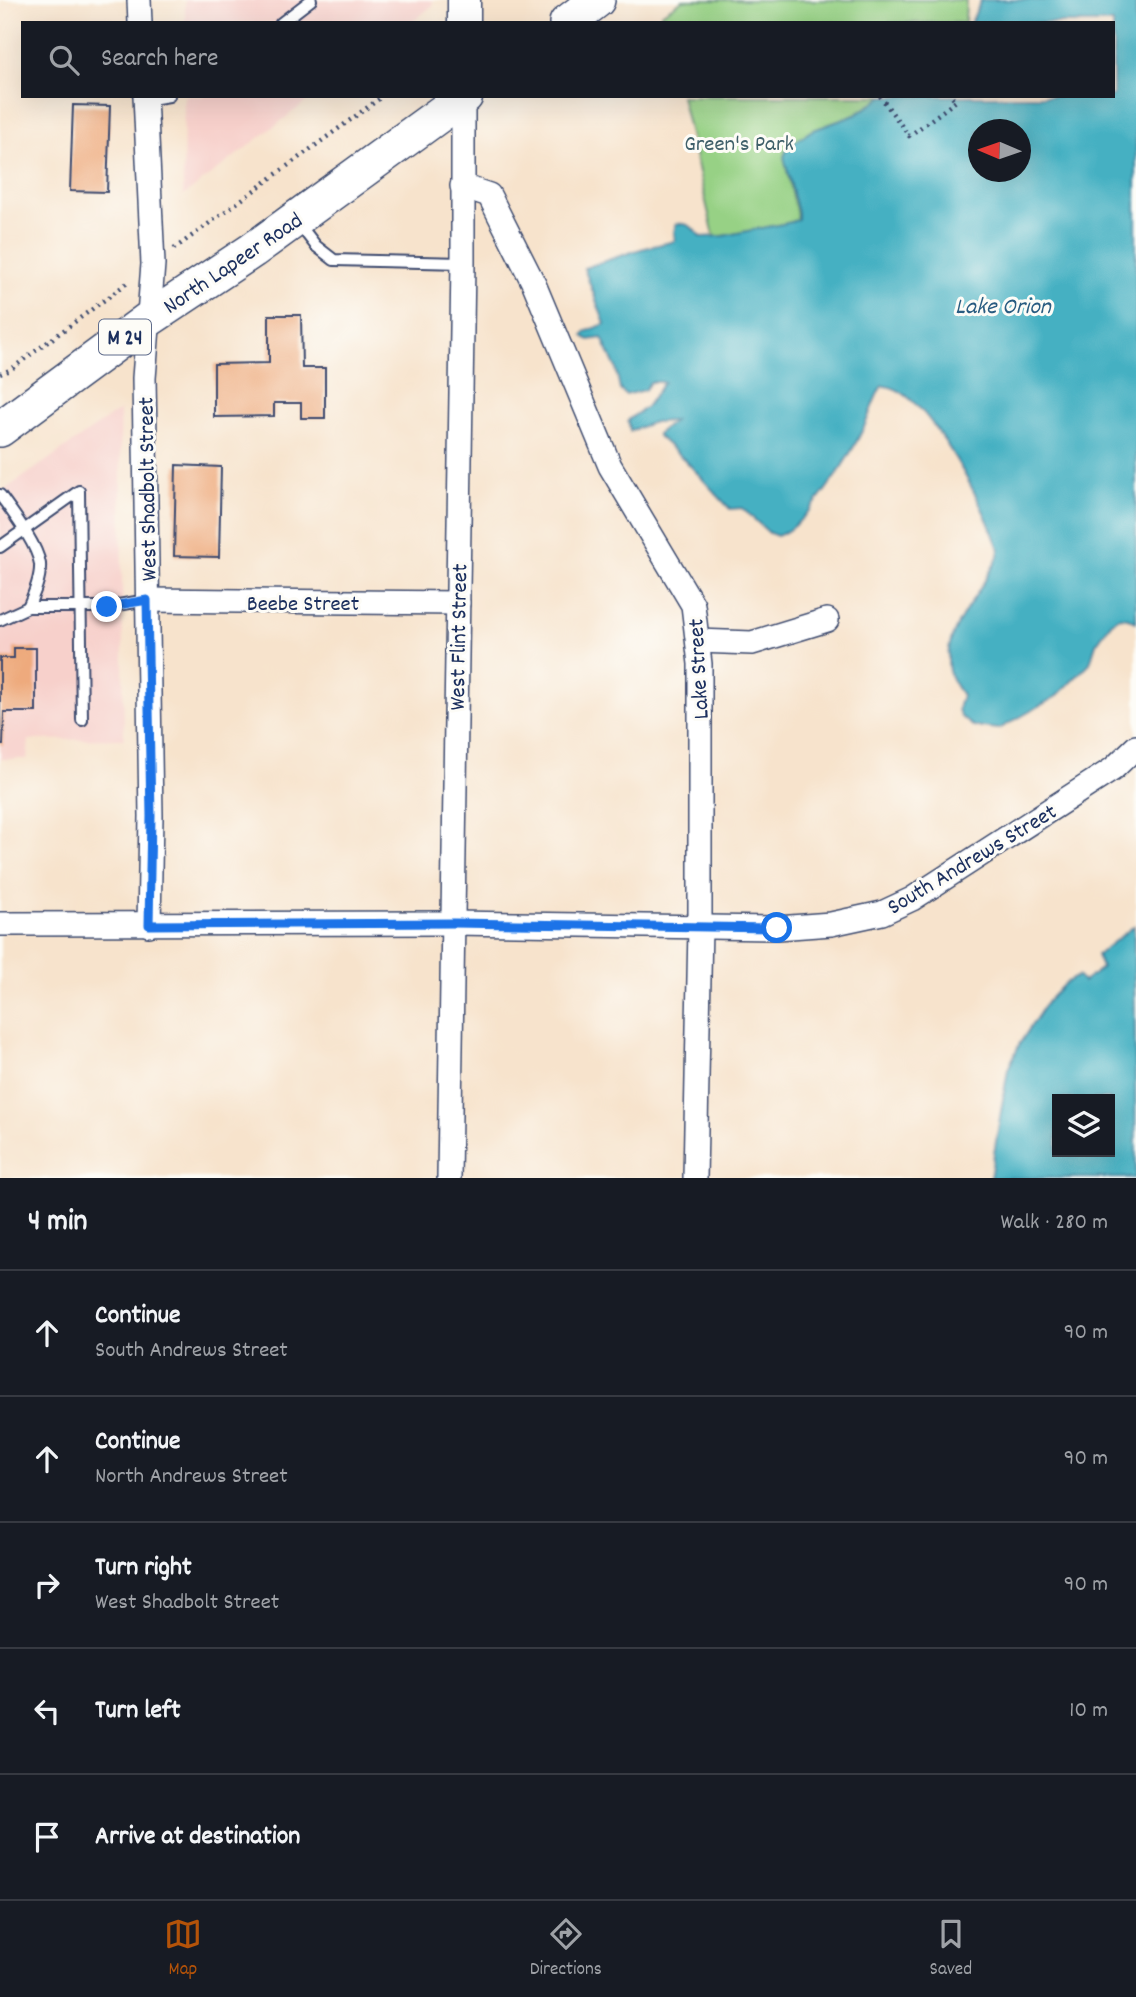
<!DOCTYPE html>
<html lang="en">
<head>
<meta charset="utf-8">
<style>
	body { margin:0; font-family:Dekko,sans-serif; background:#242831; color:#f1f3f6 }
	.controls { position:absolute; right:21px; bottom:21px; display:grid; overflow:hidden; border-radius:0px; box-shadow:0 7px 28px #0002 }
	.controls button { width:63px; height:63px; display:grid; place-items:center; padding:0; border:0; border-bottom:2px solid #363941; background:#171b24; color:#f1f3f6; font:35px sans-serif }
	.compass { position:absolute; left:968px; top:119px; width:63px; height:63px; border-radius:50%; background:#171b24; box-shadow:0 7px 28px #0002; rotate:272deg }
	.stop { position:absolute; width:21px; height:21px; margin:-16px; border:5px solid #1a73e8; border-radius:50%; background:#fff }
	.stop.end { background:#1a73e8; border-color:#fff; box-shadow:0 2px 7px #0008 }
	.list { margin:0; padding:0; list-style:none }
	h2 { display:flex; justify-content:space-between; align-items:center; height:91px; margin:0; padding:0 28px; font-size:30px }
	h2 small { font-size:23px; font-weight:400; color:#9ea1a6 }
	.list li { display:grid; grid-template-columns:46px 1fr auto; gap:21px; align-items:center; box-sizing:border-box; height:126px; padding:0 28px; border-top:2px solid #363941 }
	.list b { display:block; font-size:26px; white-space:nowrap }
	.list p { margin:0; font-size:23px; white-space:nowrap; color:#9ea1a6 }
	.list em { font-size:23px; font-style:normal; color:#9ea1a6 }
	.icon { flex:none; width:38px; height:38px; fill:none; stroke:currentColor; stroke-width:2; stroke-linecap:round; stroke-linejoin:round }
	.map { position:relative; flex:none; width:1136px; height:1178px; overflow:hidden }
	.search { position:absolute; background:#171b24; box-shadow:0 7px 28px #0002; left:21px; right:21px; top:21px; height:77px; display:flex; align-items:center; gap:18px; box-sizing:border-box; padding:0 24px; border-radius:0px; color:#9ea1a6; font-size:26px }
	.sheet { height:721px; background:#171b24 }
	nav { display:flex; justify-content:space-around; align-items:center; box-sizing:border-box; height:98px; border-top:2px solid #363941; background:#171b24; font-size:19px; color:#9ea1a6 }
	nav a { display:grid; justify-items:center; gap:4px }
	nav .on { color:#b45309 }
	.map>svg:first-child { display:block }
	.built { fill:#f7d0cb }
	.green { fill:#97d185; stroke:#598072; stroke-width:2 }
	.water { fill:#44b0c2; stroke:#307090; stroke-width:2; fill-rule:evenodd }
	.building { fill:#eeaa7d }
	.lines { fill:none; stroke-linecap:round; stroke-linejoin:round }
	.lane-casing { stroke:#3c4a6e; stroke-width:14 }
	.street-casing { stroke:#3c4a6e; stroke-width:26 }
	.secondary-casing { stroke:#3c4a6e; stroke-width:35 }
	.primary-casing { stroke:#3c4a6e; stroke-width:38 }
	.path { stroke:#3c4a6e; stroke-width:4.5; stroke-dasharray:2 5; stroke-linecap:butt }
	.lane { stroke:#fff; stroke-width:10 }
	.street { stroke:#fff; stroke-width:23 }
	.secondary { stroke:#fff; stroke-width:32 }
	.primary { stroke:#fff; stroke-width:35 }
	.route { stroke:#1a73e8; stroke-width:9 }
	.labels { text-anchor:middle; stroke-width:6; stroke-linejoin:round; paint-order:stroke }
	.shield { fill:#fdfcf7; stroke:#5f6c8c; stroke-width:2 }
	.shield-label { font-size:21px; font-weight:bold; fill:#1b2f5e }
	.park-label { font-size:23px; fill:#40606a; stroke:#fdfcf7 }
	.street-label { font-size:23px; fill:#1b2f5e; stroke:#fdfcf7 }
	.water-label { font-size:24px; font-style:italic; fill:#295c81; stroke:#fdfcf7 }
</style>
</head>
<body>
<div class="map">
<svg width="1136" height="1178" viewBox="0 0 1136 1178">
	<rect width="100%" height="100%" fill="#fdfcf7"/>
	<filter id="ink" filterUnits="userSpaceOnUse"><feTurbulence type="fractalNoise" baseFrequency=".0143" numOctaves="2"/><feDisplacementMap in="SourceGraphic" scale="14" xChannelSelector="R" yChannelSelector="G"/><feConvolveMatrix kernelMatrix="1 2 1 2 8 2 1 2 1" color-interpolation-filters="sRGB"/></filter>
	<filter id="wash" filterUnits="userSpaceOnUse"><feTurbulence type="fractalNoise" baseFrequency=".00686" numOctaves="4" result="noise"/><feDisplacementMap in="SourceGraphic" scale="28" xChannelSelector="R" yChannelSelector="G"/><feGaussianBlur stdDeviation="1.57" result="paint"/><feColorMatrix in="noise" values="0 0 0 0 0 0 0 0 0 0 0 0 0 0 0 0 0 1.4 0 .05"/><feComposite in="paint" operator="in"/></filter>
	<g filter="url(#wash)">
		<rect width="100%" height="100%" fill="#f7e3cc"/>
		<g class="built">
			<polygon points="185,0 433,0 432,6 411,23 185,23"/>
			<polygon points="184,96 314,96 183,196"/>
			<polygon points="120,410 124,739 29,740 27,759 0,759 0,493"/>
		</g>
		<g class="green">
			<polygon points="683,0 966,0 965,23 663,23 661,14"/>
			<polygon points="681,96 884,96 855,115 811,131 788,147 784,157 798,219 792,222 723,236 714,236"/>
		</g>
		<g class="water">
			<path d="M981 0H1136V622L1128 618 1120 617 1111 623 1096 644 1090 663 1057 696 999 729 973 726 960 716 958 709 962 695C957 688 951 680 949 671 942 634 972 605 988 575 992 568 999 559 999 551 999 546 995 540 994 536 981 501 923 384 882 386 873 399 870 416 862 431 849 458 806 527 777 536L769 533 742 508 730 509 686 461 659 437 657 434 674 421 654 422 630 431 628 420 646 407 664 382H650L645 390 626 395 620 390 616 368 602 338 589 340 583 336 585 332 605 324 584 268 641 249 675 241 674 232 676 224C689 222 693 228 701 237L723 236 792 222 798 219V213L784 157 788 147 811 131 855 115 884 96H1113V23H971ZM978 130H1020V172H978Z"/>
			<path d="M1134 926 1136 1178H990L1008 1069 1020 1043 1046 1003 1065 983 1078 976 1083 982 1102 968 1097 955ZM1057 1099H1110V1152H1057Z"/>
		</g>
		<g id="blocks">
			<g class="building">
				<polygon points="73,105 110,106 107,192 70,191"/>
				<polygon points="269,315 301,315 302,368 325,368 325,418 301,418 301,403 274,403 274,416 214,417 214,364 269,363"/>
				<polygon points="176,465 221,467 219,557 174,556"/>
				<polygon points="14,648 36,648 36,712 4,712 3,745 0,745 0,658 14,658"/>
			</g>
		</g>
	</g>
	<g filter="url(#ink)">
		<use href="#blocks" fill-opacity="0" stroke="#3c4a6e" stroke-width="2"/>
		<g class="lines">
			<defs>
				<g id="lane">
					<polyline points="281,23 311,0"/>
					<polyline points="145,100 169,96"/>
					<polyline points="299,224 316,246 334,260 463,263"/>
					<path d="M0 495C12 512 37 544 40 564 41 578 34 594 28 607"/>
					<polyline points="0,547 79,491 82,720"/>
					<polyline points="0,620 28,607 107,607 147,600"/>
				</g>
				<g id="street">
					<polyline points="139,0 140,23"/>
					<polyline points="145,96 153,264 144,378 151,816 149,925"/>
					<polyline points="462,186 489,195 534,284 610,466 693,605 700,664 700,927 695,1178"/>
					<polyline points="147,600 458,603"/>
					<polyline points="698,641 752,643 827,620"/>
					<polyline points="0,924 453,923 777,928 831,924 882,913 912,899 1113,769 1136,747"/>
					<polyline points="449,1178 463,263 463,98"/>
				</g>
				<polyline id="secondary" points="464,0 464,23"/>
				<g id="primary">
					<polyline points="567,23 597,0"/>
					<polyline points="0,429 149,319 253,250 465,96"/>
				</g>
			</defs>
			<use href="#lane" class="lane-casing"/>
			<use href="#street" class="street-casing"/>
			<use href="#secondary" class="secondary-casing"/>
			<use href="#primary" class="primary-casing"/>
			<g class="path">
				<polyline points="969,22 970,23"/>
				<polyline points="880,96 909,136 956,101 952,96"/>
				<polyline points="174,249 383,96"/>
				<polyline points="0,374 10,370 130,281"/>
			</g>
			<use href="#lane" class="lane"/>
			<use href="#street" class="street"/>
			<use href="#secondary" class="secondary"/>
			<use href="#primary" class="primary"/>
		</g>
	</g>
	<g class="lines" filter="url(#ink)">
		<polyline class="route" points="107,607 147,600 151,816 149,925 453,923 777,928"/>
	</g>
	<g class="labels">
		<rect class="shield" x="99" y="319.5" width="52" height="35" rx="5"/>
		<g class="shield-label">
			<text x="125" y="344">M 24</text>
		</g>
		<g class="park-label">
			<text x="739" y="150">Green's Park</text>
		</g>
		<g class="street-label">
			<text transform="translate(232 262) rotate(-34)" y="8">North Lapeer Road</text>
			<text transform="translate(146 489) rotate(-91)" y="8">West Shadbolt Street</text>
			<text x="303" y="610">Beebe Street</text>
			<text transform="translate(457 637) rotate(-89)" y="8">West Flint Street</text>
			<text transform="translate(697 669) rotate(-93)" y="8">Lake Street</text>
			<text transform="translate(971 858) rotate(-31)" y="8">South Andrews Street</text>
		</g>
		<g class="water-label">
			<text x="1003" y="313">Lake Orion</text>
		</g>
	</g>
</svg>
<div class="controls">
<button><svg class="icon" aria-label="layers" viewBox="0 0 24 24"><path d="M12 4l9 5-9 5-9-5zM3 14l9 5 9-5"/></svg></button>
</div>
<svg class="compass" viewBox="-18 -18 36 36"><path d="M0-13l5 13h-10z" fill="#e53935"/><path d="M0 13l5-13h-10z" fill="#9ea1a6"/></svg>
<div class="stop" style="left:777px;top:928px"></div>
<div class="stop end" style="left:107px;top:607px"></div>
<div class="search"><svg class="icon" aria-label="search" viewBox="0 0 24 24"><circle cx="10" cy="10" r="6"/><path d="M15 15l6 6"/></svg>Search here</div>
</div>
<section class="sheet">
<h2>4 min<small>Walk · 280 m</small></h2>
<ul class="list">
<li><svg class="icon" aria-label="ahead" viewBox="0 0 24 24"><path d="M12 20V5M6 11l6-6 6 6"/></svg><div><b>Continue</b><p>South Andrews Street</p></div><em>90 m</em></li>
<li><svg class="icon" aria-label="ahead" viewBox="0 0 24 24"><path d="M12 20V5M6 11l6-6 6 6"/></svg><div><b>Continue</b><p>North Andrews Street</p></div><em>90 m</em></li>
<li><svg class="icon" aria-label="right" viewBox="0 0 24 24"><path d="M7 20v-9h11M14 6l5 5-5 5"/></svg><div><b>Turn right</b><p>West Shadbolt Street</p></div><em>90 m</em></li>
<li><svg class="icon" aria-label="left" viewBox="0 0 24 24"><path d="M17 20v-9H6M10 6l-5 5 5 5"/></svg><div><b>Turn left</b></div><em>10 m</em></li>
<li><svg class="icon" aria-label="arrive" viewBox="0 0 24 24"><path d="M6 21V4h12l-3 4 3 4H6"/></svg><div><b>Arrive at destination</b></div></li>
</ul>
</section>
<nav>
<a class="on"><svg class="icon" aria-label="map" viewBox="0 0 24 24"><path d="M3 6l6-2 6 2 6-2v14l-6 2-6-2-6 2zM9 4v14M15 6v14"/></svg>Map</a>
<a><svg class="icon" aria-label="directions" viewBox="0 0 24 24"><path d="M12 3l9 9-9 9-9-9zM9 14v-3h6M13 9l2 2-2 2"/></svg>Directions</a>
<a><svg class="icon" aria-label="saved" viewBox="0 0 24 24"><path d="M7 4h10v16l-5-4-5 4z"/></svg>Saved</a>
</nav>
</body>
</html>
